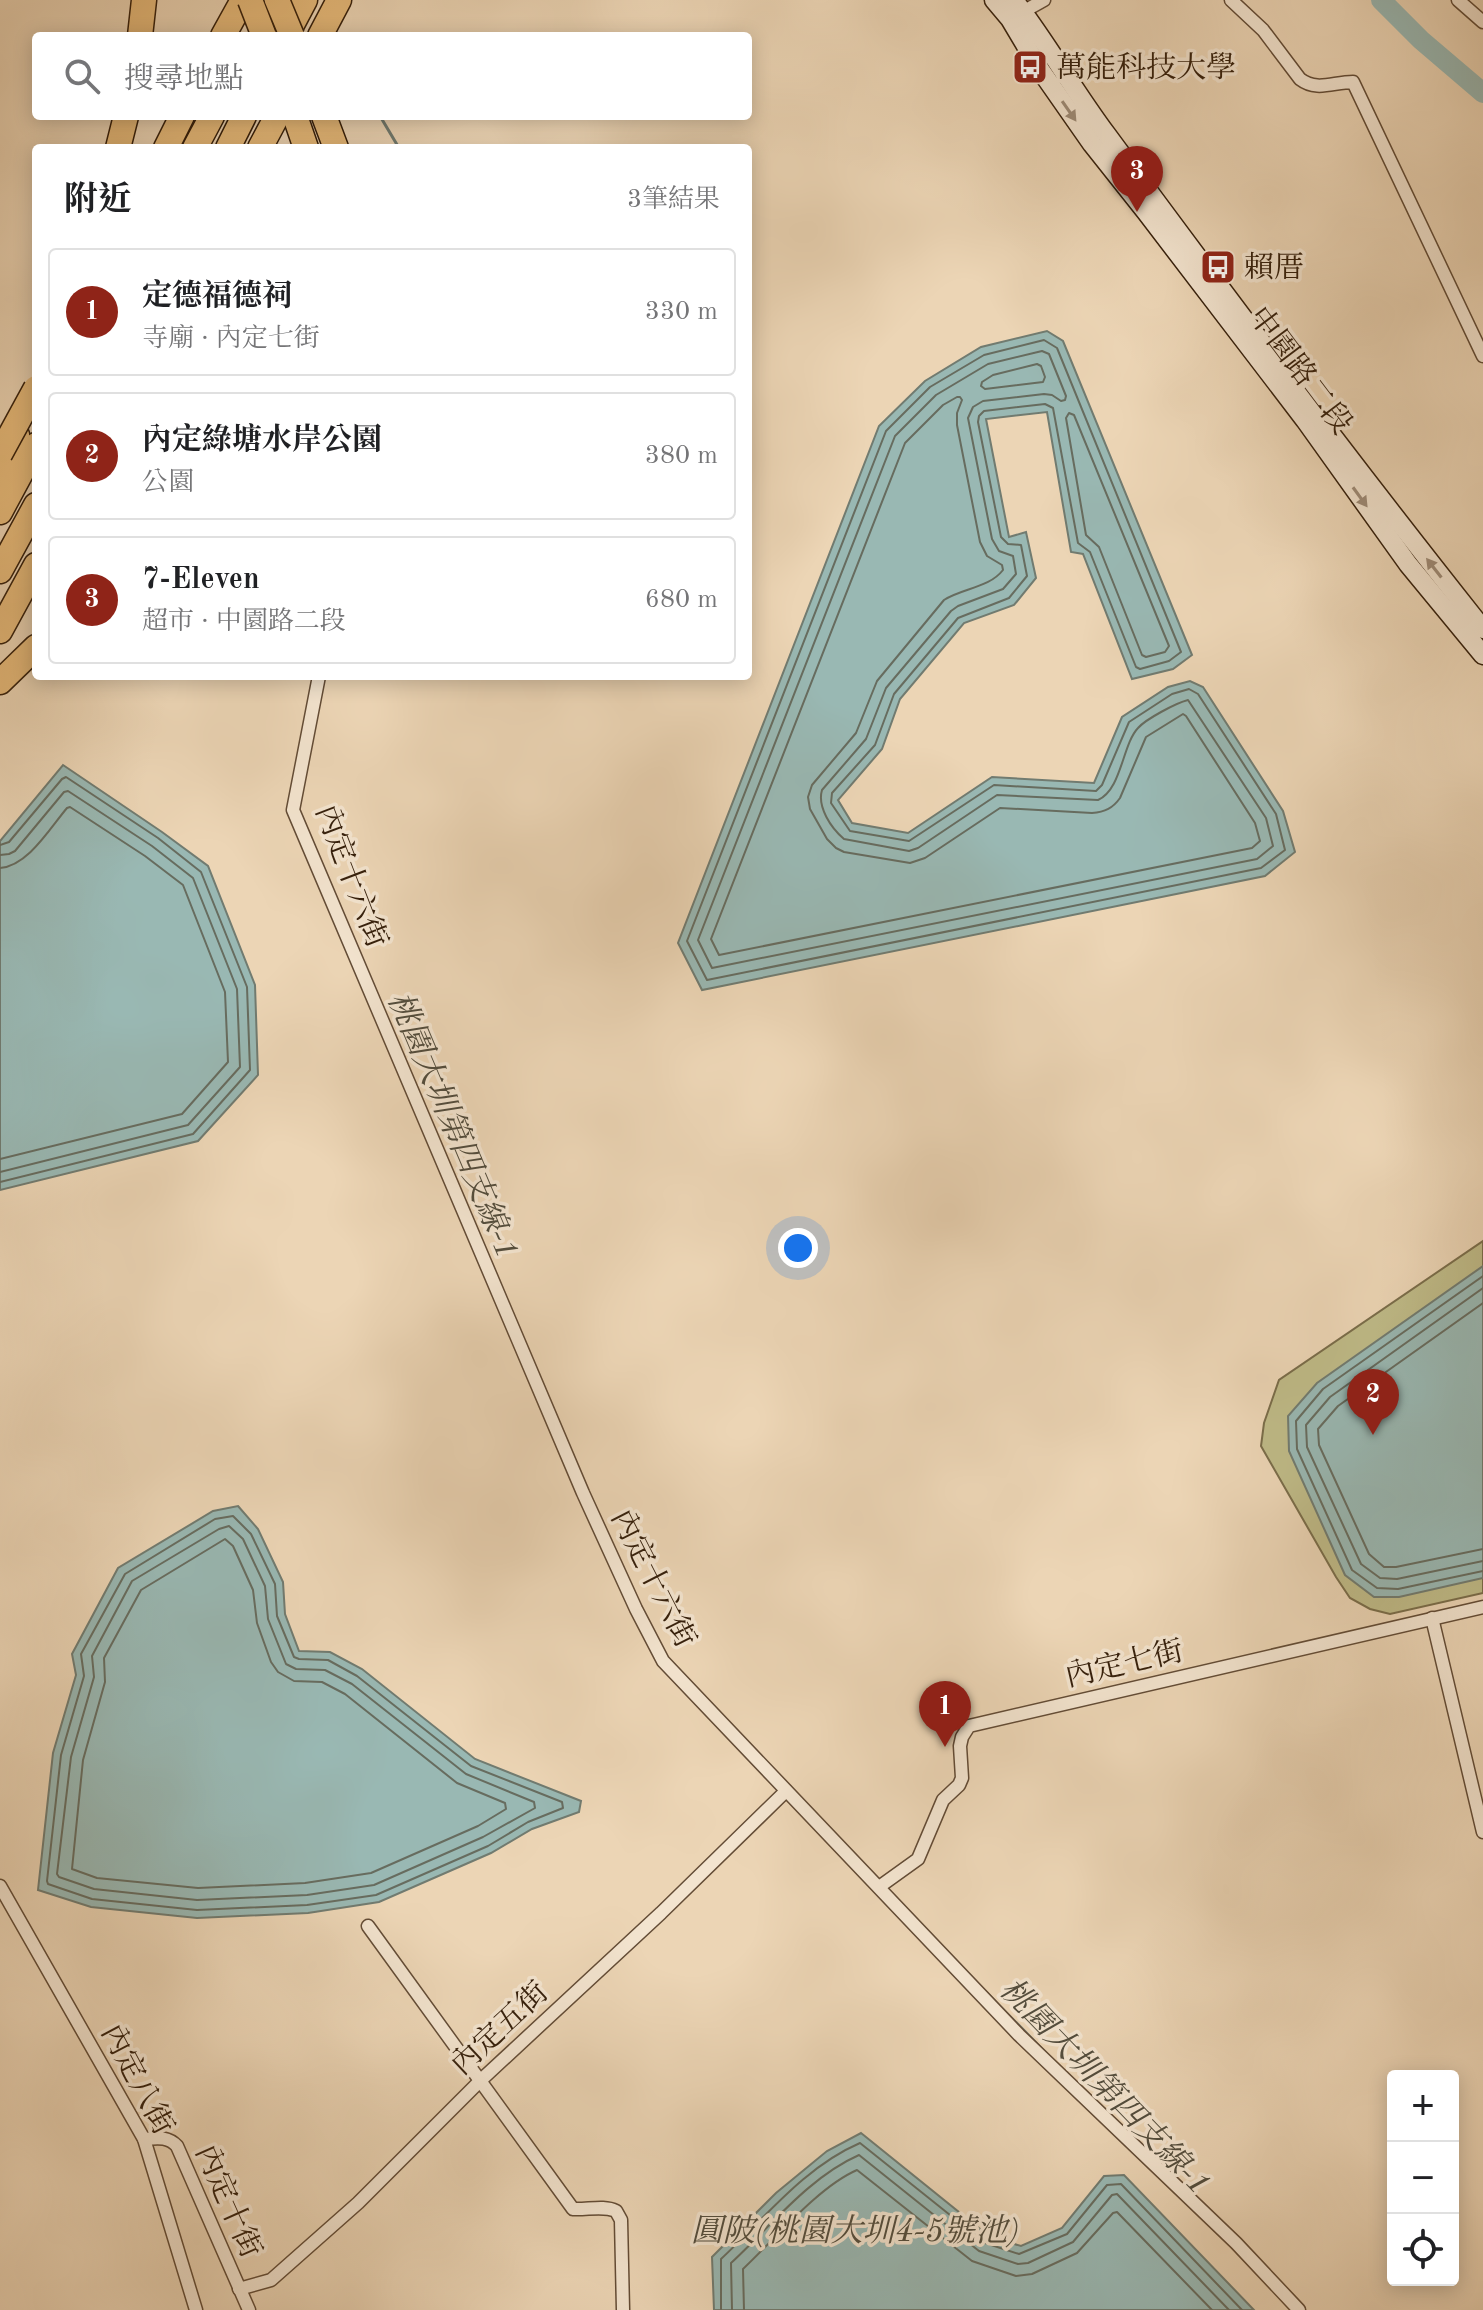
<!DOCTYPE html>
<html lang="zh-TW">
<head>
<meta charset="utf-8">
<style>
	body { margin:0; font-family:"Old Standard TT","Noto Serif TC",serif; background:#f6f6f6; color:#202124 }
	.controls { position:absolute; right:24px; bottom:24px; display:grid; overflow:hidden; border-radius:8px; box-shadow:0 4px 20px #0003 }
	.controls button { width:72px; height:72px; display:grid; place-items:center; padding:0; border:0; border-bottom:2px solid #e0e0e0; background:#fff; color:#202124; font:40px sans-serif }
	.you { position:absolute; left:798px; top:1248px; width:28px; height:28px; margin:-20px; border:6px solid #fff; border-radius:50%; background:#1a73e8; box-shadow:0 0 0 12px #1a73e833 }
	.badge { display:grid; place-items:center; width:52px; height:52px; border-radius:50%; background:#8f2418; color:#fff; font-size:26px; font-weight:700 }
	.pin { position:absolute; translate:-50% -66px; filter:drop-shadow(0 2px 4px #0008) }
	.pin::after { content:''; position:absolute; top:42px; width:28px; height:24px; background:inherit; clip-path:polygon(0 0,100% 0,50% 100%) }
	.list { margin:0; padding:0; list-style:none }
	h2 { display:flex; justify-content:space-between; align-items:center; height:104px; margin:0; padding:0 32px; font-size:34px }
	h2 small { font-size:26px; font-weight:400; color:#757577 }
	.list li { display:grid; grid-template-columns:52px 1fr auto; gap:24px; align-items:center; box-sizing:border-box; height:128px; margin:0 16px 16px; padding:0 16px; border:2px solid #e0e0e0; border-radius:8px }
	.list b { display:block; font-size:30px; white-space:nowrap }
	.list p { margin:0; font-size:26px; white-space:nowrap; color:#757577 }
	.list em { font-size:26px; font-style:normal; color:#757577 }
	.icon { flex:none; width:44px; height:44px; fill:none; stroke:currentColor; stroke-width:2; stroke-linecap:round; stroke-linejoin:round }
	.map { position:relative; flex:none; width:1483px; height:2310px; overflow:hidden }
	.search { position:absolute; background:#fff; box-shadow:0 4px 20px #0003; left:32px; top:32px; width:720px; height:88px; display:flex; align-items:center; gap:20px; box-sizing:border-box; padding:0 28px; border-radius:8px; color:#757577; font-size:30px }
	.panel { position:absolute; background:#fff; box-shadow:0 4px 20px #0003; left:32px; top:144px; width:720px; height:536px; border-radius:8px }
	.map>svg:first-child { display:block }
	.green { fill:#bfbb88; stroke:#7a6d4a; stroke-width:2 }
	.water { fill:#99b8b3; stroke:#717b70; stroke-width:2 }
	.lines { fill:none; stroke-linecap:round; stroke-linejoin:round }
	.shore { stroke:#676c5f; stroke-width:2 }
	.stream { stroke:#717b70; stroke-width:3 }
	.river { stroke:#99b8b3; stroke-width:20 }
	.minor-casing { stroke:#634c36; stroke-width:15 }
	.secondary-casing { stroke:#351f0b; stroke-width:21 }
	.motorway-casing { stroke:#351f0b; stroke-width:27 }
	.minor { stroke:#f3e4cf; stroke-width:12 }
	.secondary { stroke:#f3e4cf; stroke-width:18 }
	.motorway { stroke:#e6ba7a; stroke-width:24 }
	.motorway-bridge-casing { stroke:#351f0b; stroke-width:27; stroke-linecap:butt }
	.motorway-bridge { stroke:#e6ba7a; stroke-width:24 }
	.oneway { fill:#9e8b77 }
	.labels { text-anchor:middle; stroke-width:7; stroke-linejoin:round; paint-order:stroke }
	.poi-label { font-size:30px; fill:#351f0b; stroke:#f3e4cf; text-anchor:start }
	.street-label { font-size:30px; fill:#351f0b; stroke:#f3e4cf }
	.water-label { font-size:32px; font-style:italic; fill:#534d3d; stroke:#f3e4cf }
</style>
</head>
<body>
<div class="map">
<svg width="1483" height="2310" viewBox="0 0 1483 2310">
	<rect width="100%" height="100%" fill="#ecd5b5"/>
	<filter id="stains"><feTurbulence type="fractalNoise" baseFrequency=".0025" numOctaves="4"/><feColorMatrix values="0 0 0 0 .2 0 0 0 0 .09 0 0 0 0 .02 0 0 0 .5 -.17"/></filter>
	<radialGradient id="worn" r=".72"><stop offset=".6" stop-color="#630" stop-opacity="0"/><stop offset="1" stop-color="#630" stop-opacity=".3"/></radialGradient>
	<polygon class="green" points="1483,1241 1483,1593 1390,1614 1370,1609 1350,1598 1336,1577 1261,1446 1264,1423 1279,1380"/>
	<g class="water">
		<polygon points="1047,331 1063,341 1192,655 1173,669 1132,679 1083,554 1071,552 1047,412 986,419 1009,537 1026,532 1036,578 1014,605 964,623 900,699 882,749 838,800 852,823 908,833 992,777 1094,783 1122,717 1168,687 1190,681 1203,687 1283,811 1295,852 1265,876 702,990 678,943 879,426 925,381 981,347"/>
		<polygon points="63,765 162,832 208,866 255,985 258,1075 198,1141 0,1190 0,841"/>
		<polygon points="1483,1266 1483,1578 1399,1597 1374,1597 1345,1575 1289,1451 1288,1416 1317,1383"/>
		<polygon points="238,1506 258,1529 283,1582 285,1614 299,1651 330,1652 362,1669 475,1759 581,1801 579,1812 532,1829 491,1853 379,1902 308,1913 197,1918 91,1907 38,1890 53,1753 76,1675 72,1654 118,1568 213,1511"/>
		<polygon points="861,2133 990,2237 1021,2246 1062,2228 1104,2176 1124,2175 1254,2310 714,2310 712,2257 776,2193 827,2151"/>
	</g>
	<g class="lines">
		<g class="shore">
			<polygon points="1044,340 1057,348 1181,652 1169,661 1140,669 1136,667 1090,552 1078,543 1053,408 1045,404 984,411 979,416 978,422 1001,537 1008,544 1021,545 1027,576 1009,598 958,618 894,694 875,745 832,793 831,803 850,831 909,841 994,785 1096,791 1102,785 1129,722 1172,694 1189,689 1198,694 1276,814 1285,850 1261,868 707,980 687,941 886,431 930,387 984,355"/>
			<path d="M1042 351 1049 354 1066 396 1065 400 1061 401 1052 395 1044 394 983 401 973 407 968 418 992 539 999 551 1013 556 1016 574 1003 589 958 606 951 611 886 688 866 739 822 790C817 807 831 828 844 839L909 851 918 848 997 795 1098 800C1122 789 1122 745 1138 728 1146 719 1176 703 1188 700L1266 818 1273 846 1257 859 712 968 698 940 895 436 936 395 988 364Z"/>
			<polygon points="1037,364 1041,366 1045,377 1043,382 985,389 981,386 982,382 993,375"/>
			<path d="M957 397H960L962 400 957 413V425L980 542 987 556 1002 565 1003 570C989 588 963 588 944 600L877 681 856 733 812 785 808 797 810 809 827 839 836 848 844 852 910 863 925 858 1000 808 1092 813C1105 812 1113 808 1120 798L1146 737 1183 714 1186 716 1255 823 1260 841 1252 848 719 955 711 939 905 443 943 405Z"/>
			<polygon points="1069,413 1074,415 1169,646 1165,652 1146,657 1142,655 1099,547 1086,535 1066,418"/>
			<polyline points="0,845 9,842 62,779 66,777 158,838 201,872 247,987 250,1070 193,1134 0,1182"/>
			<polyline points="0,855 9,854 15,851 64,792 68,791 152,846 193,878 237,989 240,1067 188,1125 0,1172"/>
			<path d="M0 868C28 866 50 828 67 808L70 807 145 856 183 885 225 992 228 1062 182 1114 0 1159"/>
			<polyline points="1483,1276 1323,1389 1296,1421 1297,1449 1352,1570 1377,1588 1398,1589 1483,1571"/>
			<polyline points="1483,1288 1330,1397 1306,1425 1307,1447 1361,1564 1380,1578 1397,1579 1483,1561"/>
			<polyline points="1483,1303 1338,1406 1318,1429 1319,1445 1369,1554 1384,1567 1396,1567 1483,1549"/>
			<polygon points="233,1516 251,1534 275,1584 277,1616 294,1657 299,1659 328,1660 357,1676 471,1766 562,1802 563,1808 528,1822 488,1846 376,1895 307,1905 197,1910 92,1899 48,1884 47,1881 61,1755 84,1676 81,1654 125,1574 215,1519"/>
			<polygon points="229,1526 243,1539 265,1586 268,1619 286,1664 296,1669 325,1670 352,1684 466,1774 534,1802 535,1808 483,1837 374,1885 307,1895 197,1900 94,1889 59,1877 57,1874 71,1757 94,1677 92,1656 132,1581 219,1529"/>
			<polygon points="225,1539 233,1546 253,1590 257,1623 271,1662 278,1672 294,1681 322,1682 345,1694 457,1783 505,1803 506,1809 478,1826 371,1873 305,1883 198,1888 97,1878 72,1869 83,1760 105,1682 104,1658 141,1590"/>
			<path d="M721 2310V2259C764 2219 804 2167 860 2143L985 2243 1019 2254 1067 2234 1107 2185 1121 2184 1242 2310"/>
			<path d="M732 2310 731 2263C770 2227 809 2177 859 2155L979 2251 1018 2264 1028 2263 1073 2242 1112 2195 1117 2194 1229 2310"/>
			<path d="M744 2310 743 2269C775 2239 818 2187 857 2170L972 2261 1016 2276 1032 2274 1077 2253 1113 2213 1117 2212 1212 2310"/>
		</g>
		<g class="stream">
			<polyline points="380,116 399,148"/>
			<polyline points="986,1992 1048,2055"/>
		</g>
		<polyline class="river" points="1381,0 1421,40 1483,93"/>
		<defs>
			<g id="minor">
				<path d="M1231 0 1263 30 1300 79C1317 92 1333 82 1353 82L1483 356"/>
				<polyline points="1458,0 1483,22"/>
				<polyline points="1019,14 1044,0"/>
				<polyline points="319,676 293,810 583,1493 636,1609 663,1661 1019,2035 1236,2243 1299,2310"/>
				<polyline points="1432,1618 1483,1832"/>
				<polyline points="0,1886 144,2139 196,2310"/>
				<polyline points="879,1887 918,1859 943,1800 959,1785 962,1778 960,1746 962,1737 969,1726 1483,1607"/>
				<path d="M368 1926 573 2209C587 2210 604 2205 616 2211L621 2220 623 2310"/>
				<path d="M144 2139C157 2138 168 2136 177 2146L249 2310"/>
				<polyline points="239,2289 271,2280 358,2203 481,2080 661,1913 786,1791"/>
			</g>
			<g id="secondary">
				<polyline points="994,0 1010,19 1041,71 1092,144 1146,212 1305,420 1408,564 1483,655"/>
				<path d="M1014 0C1047 43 1074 91 1107 135 1230 302 1354 467 1483 629"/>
			</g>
			<g id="motorway">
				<polyline points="140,36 144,0"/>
				<polyline points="223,36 243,0"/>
				<polyline points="286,36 305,0"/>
				<polyline points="320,36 339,0"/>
				<polyline points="295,116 306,148"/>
				<polyline points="324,116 336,148"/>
				<polyline points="118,148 126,116"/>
				<polyline points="166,148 182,116"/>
				<polyline points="195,148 212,116"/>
				<polyline points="228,148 244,116"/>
				<polyline points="260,148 277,116"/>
				<polyline points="0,478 17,435"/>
				<polyline points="0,512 36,445"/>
				<polyline points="0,571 36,505"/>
				<polyline points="0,631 36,565"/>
				<polyline points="0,682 36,647"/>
			</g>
		</defs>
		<use href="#minor" class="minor-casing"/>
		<use href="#secondary" class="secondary-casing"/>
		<use href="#motorway" class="motorway-casing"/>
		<use href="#minor" class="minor"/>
		<use href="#secondary" class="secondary"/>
		<use href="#motorway" class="motorway"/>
		<defs>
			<g id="motorway-bridge">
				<polyline points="250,0 264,36"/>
				<polyline points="277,0 292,36"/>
				<polyline points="0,454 36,388"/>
			</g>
		</defs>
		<use href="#motorway-bridge" class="motorway-bridge-casing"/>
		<use href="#motorway-bridge" class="motorway-bridge"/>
	</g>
	<defs><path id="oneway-solid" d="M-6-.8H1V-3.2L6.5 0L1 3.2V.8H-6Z" transform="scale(2)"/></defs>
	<g class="oneway">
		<use href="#oneway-solid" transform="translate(1069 111) rotate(55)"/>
		<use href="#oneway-solid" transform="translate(1360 497) rotate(54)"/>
		<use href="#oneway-solid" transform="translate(1434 568) rotate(-128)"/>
	</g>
	<defs>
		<symbol id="bus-square" viewBox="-11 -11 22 22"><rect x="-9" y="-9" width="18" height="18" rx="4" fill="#8f2418" stroke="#f3e4cf"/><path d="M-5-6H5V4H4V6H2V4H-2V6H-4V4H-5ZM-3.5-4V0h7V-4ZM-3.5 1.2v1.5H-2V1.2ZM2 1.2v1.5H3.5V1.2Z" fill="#fff"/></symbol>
	</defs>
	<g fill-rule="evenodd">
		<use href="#bus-square" x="1010" y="47" width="40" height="40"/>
		<use href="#bus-square" x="1198" y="247" width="40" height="40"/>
	</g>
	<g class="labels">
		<g class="poi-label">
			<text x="1056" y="77">萬能科技大學</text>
			<text x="1244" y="277">賴厝</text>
		</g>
		<g class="street-label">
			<text transform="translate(1301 370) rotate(53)" y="10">中園路二段</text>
			<text transform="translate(352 876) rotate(69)" y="10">內定十六街</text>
			<text transform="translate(654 1578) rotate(63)" y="10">內定十六街</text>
			<text transform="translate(1124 1663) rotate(-13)" y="10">內定七街</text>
			<text transform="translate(499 2028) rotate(-43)" y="10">內定五街</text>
			<text transform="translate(138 2079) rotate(62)" y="10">內定八街</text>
			<text transform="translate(229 2201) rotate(66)" y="10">內定十街</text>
		</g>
		<g class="water-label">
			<text transform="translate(454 1125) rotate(67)" y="11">桃園大圳第四支線-1</text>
			<text transform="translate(1106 2086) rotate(46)" y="11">桃園大圳第四支線-1</text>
			<text x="855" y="2241">圓陂(桃園大圳4-5號池)</text>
		</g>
	</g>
	<rect width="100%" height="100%" filter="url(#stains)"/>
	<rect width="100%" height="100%" fill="url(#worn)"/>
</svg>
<div class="controls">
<button>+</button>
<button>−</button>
<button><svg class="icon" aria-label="locate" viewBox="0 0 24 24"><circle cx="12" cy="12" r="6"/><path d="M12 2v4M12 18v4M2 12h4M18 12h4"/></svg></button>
</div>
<div class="you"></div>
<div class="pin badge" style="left:945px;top:1747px">1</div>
<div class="pin badge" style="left:1373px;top:1435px">2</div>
<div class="pin badge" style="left:1137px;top:212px">3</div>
<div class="search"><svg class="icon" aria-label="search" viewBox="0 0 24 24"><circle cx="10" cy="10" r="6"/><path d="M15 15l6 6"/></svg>搜尋地點</div>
<section class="panel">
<h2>附近<small>3筆結果</small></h2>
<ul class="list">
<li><span class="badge">1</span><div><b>定德福德祠</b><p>寺廟 · 內定七街</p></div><em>330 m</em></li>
<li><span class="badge">2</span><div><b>內定綠塘水岸公園</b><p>公園</p></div><em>380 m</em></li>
<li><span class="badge">3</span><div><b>7-Eleven</b><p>超市 · 中園路二段</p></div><em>680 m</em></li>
</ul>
</section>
</div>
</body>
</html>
